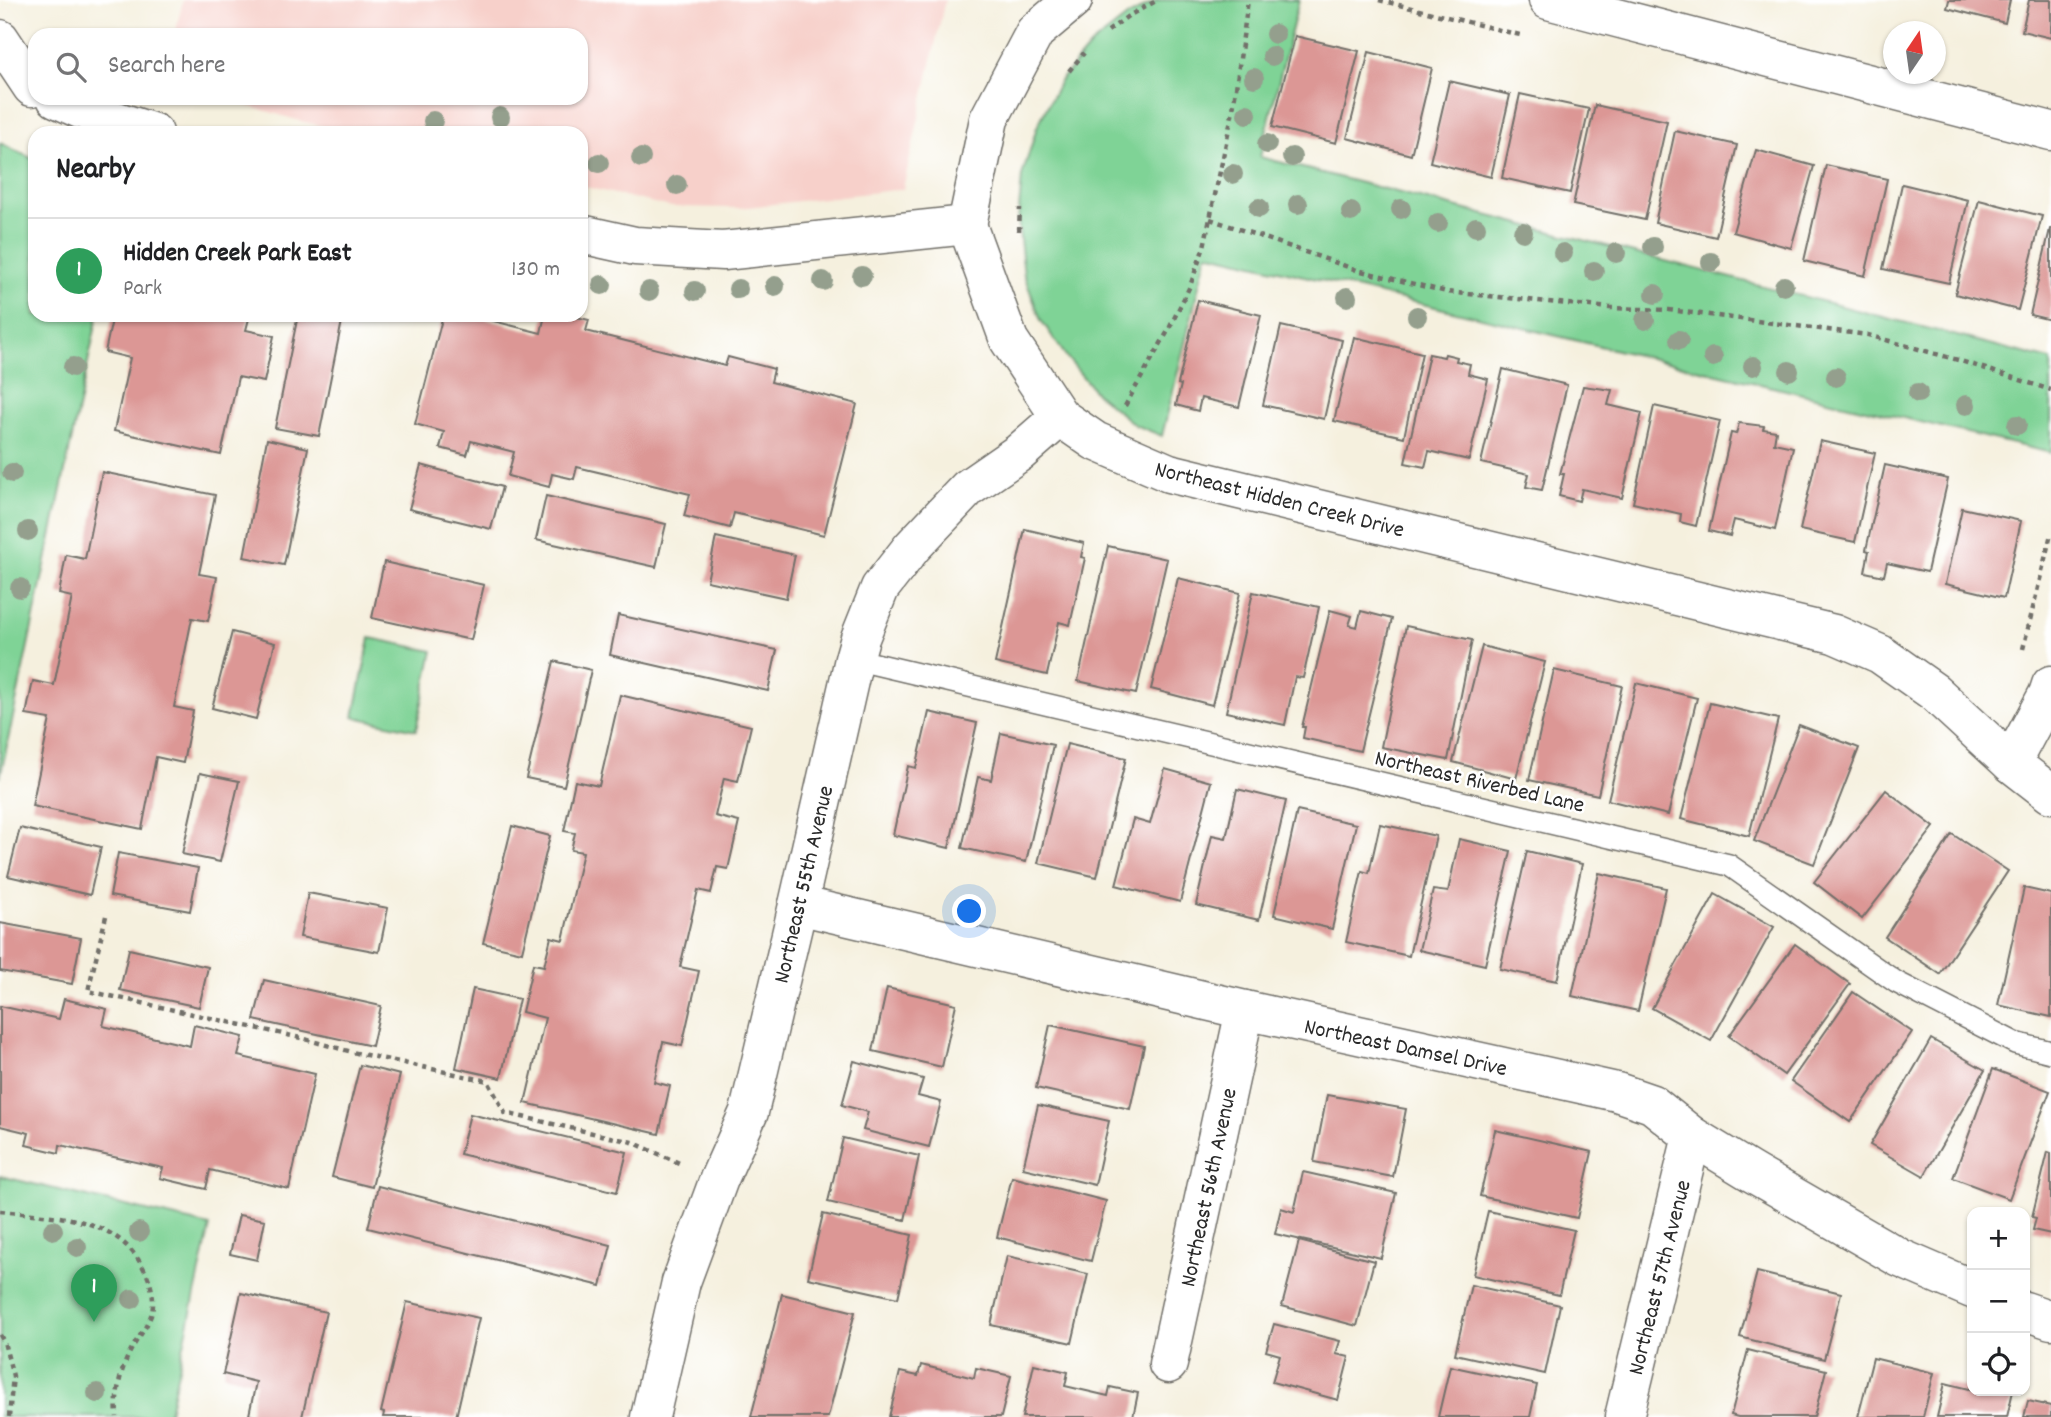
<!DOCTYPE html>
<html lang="en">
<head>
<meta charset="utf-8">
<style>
	body { margin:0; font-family:Dekko,sans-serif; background:#f6f6f6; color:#202124 }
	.controls { position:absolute; right:21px; bottom:21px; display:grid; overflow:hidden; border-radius:14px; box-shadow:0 2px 5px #0004 }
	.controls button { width:63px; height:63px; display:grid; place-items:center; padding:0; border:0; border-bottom:2px solid #e0e0e0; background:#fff; color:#202124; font:35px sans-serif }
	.compass { position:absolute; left:1883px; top:21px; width:63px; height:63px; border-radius:50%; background:#fff; box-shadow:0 2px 5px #0004; rotate:13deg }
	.you { position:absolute; left:970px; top:912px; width:24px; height:24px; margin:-18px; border:5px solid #fff; border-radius:50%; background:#1a73e8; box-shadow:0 0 0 10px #1a73e833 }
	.badge { display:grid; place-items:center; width:46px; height:46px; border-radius:50%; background:#d1495b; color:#fff; font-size:23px; font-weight:700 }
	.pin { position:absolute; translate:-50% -58px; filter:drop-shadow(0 2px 4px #0008) }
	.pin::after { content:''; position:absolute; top:37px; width:24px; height:21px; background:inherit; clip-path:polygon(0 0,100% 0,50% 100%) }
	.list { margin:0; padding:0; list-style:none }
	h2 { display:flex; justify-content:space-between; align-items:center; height:91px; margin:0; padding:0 28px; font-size:30px }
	h2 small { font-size:23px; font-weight:400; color:#757577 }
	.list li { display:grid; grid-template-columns:46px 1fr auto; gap:21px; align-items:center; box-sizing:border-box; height:105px; padding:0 28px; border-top:2px solid #e0e0e0 }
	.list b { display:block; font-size:26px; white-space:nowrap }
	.list p { margin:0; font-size:23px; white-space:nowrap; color:#757577 }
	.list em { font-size:23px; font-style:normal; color:#757577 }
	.icon { flex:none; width:38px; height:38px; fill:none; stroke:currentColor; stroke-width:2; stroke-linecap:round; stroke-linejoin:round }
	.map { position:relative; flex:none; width:2051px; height:1417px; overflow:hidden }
	.search { position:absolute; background:#fff; box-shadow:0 2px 5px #0004; left:28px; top:28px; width:560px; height:77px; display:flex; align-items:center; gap:18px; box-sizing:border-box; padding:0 24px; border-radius:21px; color:#757577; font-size:26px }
	.panel { position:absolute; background:#fff; box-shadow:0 2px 5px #0004; left:28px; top:126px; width:560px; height:196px; border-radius:21px }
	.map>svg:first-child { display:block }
	.built { fill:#f7d0ca }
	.green { fill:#7fd396; stroke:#557f60; stroke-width:2 }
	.building { fill:#dc9795 }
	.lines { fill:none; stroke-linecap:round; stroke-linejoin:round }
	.lane-casing { stroke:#72706a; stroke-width:24 }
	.street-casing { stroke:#72706a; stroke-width:41 }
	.path { stroke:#72706a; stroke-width:4.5; stroke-dasharray:5 5; stroke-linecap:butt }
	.lane { stroke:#fff; stroke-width:21 }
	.street { stroke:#fff; stroke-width:38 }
	.tree { fill:#949f8d }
	.labels { text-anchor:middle; stroke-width:5; stroke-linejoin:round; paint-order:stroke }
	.street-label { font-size:23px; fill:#2b2b2b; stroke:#fff }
</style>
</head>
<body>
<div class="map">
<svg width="2051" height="1417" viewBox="0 0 2051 1417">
	<rect width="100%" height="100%" fill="#fff"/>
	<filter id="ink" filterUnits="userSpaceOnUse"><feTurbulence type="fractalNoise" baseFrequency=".0143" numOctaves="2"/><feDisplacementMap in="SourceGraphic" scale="14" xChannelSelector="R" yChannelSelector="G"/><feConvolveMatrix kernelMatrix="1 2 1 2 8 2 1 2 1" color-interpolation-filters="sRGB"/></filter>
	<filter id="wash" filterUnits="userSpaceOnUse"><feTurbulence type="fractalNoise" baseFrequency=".00686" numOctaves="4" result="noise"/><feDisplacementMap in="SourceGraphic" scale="28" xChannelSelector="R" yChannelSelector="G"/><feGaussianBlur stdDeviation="1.57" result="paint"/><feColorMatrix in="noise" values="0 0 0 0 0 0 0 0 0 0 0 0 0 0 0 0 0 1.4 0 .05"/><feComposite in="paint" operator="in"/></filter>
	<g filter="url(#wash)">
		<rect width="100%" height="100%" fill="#f5f0de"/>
		<polygon class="built" points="183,0 945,0 903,189 739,208 671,207 581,186 581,133 353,133 300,121 222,98 581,98 581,35 175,35"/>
		<g class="green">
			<polygon points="1158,0 1299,0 1260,157 2051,360 2051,453 1207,253 1162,436 1135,425 1097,394 1068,359 1041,320 1024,275 1018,221 1022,176 1037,127 1060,81 1091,45 1128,16"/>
			<polygon points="0,143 35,160 35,315 98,315 0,778"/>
			<polygon points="370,638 433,651 416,730 354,717"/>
			<polygon points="0,1176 210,1226 168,1417 0,1417"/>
		</g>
		<g id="blocks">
			<g class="building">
				<polygon points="1949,0 2010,0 2005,23 1947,8"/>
				<polygon points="2029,0 2051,0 2051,38 2022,31"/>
				<polygon points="1295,36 1359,51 1336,143 1272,127"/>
				<polygon points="1369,52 1432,68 1411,155 1347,138"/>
				<polygon points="1449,81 1510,95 1491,177 1430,162"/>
				<polygon points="1520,94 1589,109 1570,193 1502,178"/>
				<polygon points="1595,105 1667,121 1645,220 1573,205"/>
				<polygon points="1675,131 1737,145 1716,237 1655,223"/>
				<polygon points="1756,150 1814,166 1791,248 1733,232"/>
				<polygon points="1826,165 1887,179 1865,276 1804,261"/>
				<polygon points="1902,184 1968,200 1949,283 1883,269"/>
				<polygon points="1979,200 2042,216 2018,310 1955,294"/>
				<polygon points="2050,229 2051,229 2051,320 2030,315"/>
				<polygon points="1198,300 1261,315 1239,407 1201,398 1198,411 1176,405 1181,385 1178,384"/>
				<polygon points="113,315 250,315 246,330 274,336 264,382 238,377 221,455 114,431 130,358 105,352"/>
				<polygon points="298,315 311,315 342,321 319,436 275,428"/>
				<polygon points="443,315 470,315 541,333 545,315 568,315 589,320 586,331 725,366 728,357 774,369 771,382 857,404 824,535 734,513 730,528 684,516 690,494 577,467 574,479 552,474 549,487 508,476 514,452 471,441 467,455 440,448 444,432 415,424"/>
				<polygon points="1281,326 1342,340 1324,419 1263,405"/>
				<polygon points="1354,337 1422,353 1404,437 1334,421"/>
				<polygon points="1429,354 1444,357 1445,354 1457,357 1456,361 1470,364 1468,374 1488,379 1469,460 1429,451 1425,467 1405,463"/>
				<polygon points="1503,369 1567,385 1542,490 1526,487 1529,474 1481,463"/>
				<polygon points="1583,386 1612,390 1608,405 1642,413 1622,498 1582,489 1579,501 1559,496 1564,474 1560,474"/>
				<polygon points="1654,406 1720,421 1696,526 1680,522 1681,514 1633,503"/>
				<polygon points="1739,423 1764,426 1763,429 1776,431 1774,443 1793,447 1775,530 1734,520 1730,536 1709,531 1731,433 1736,434"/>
				<polygon points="267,439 308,448 284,565 244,557"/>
				<polygon points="1820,441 1875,453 1855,542 1800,530"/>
				<polygon points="421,465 502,487 491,529 409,509"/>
				<polygon points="1885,465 1948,479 1927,572 1887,563 1884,576 1865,572 1869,551 1866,550"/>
				<polygon points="102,472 215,495 199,574 217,577 208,621 192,618 174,707 193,711 183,763 156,757 142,829 32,806 50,719 26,715 33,681 54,685 72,597 59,594 66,555 85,559"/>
				<polygon points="546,496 666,524 656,567 536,540"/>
				<polygon points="1962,508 2021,521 2004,598 1945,584"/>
				<polygon points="1025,529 1084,543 1081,557 1085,558 1070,625 1059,622 1047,675 995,663"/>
				<polygon points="716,537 795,555 786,598 707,581"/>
				<polygon points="1108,546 1167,559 1136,694 1078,681"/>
				<polygon points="384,562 484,585 471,640 372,618"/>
				<polygon points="1178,578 1240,593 1212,705 1151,689"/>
				<polygon points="1253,592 1319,607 1303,678 1295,677 1285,725 1226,712"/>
				<polygon points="1330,610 1352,616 1349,625 1357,627 1361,611 1392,619 1360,751 1303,738 1305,727 1302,727"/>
				<polygon points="618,615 777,650 768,691 610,655"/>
				<polygon points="1406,626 1472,640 1448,760 1381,747"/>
				<polygon points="232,632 275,643 256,719 212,708"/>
				<polygon points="1482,646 1545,662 1516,779 1453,762"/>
				<polygon points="554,661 591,670 564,786 526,778"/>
				<polygon points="1554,670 1622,686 1598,795 1529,780"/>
				<polygon points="1636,683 1697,698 1668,815 1608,800"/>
				<polygon points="620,695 751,726 738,781 724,778 715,816 739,822 728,869 717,867 711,893 698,890 680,967 699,971 682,1046 663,1042 654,1082 670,1086 659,1134 525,1103 545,1018 522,1012 533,964 544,966 551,937 563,940 583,852 571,850 575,833 564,831 575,781 599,786"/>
				<polygon points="1710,703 1778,719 1749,836 1681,819"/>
				<polygon points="929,712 977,723 949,848 893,835 908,766 916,768"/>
				<polygon points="1799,725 1859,748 1814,864 1754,841"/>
				<polygon points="1001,733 1053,745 1026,862 962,848 978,777 991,780"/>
				<polygon points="1067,744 1126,758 1097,877 1038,863"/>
				<polygon points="1165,769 1211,782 1180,902 1116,885 1133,819 1150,824"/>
				<polygon points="200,773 239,781 220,862 182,854"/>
				<polygon points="1237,789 1286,801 1259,920 1196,905 1212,835 1226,838"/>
				<polygon points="1886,790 1934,827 1862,919 1814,882"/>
				<polygon points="1297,811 1356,824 1332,929 1274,915"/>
				<polygon points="1380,824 1436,836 1409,956 1346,942 1362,871 1369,873"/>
				<polygon points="512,826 550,836 522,952 483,943"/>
				<polygon points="20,828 101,847 90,895 8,876"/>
				<polygon points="1952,834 2008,871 1940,974 1885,937"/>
				<polygon points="1459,839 1511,851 1485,965 1419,950 1433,890 1448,892"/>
				<polygon points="1527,851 1582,864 1557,981 1500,969"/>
				<polygon points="118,853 198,868 190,911 110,896"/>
				<polygon points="1599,873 1666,888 1638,1011 1572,996"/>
				<polygon points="2024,888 2051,894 2051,1017 1998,1005"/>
				<polygon points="308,893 388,908 379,952 300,937"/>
				<polygon points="1715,894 1774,927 1711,1041 1652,1008"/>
				<polygon points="0,923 81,938 72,984 0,971"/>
				<polygon points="1795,944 1850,984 1784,1075 1729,1036"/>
				<polygon points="129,949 208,967 199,1007 120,990"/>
				<polygon points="264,980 381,1006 372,1046 254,1020"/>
				<polygon points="887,988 956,1004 942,1067 873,1051"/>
				<polygon points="473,989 519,999 501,1078 456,1068"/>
				<polygon points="1853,992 1912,1032 1850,1122 1791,1081"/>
				<polygon points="64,999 107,1009 103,1026 190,1046 194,1025 243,1037 238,1056 315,1074 289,1189 210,1170 206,1189 160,1178 163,1168 60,1145 59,1153 26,1145 29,1133 0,1126 0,1006 59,1019"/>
				<polygon points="1050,1025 1144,1046 1130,1109 1036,1088"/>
				<polygon points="1931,1039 1985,1070 1924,1176 1870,1145"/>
				<polygon points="854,1061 923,1079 918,1096 941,1102 929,1147 863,1130 868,1112 842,1105"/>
				<polygon points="360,1065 400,1075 372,1187 332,1177"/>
				<polygon points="1993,1069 2050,1091 2009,1199 1953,1178"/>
				<polygon points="1327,1095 1406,1109 1393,1177 1314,1162"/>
				<polygon points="1038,1105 1109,1121 1095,1185 1023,1168"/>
				<polygon points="470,1114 627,1152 617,1192 460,1154"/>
				<polygon points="1495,1130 1592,1152 1577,1218 1480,1196"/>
				<polygon points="843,1138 919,1156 905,1220 828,1202"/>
				<polygon points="2048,1152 2051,1153 2051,1234 2033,1230 2036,1218 2032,1217"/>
				<polygon points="1303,1172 1396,1193 1381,1258 1275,1234 1281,1208 1294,1212"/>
				<polygon points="1012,1177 1106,1201 1091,1261 997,1237"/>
				<polygon points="378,1186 611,1245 601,1286 368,1228"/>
				<polygon points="1488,1211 1574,1230 1559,1295 1473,1275"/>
				<polygon points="823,1214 912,1235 898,1298 808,1278"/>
				<polygon points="239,1215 265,1220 257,1260 230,1254"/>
				<polygon points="1299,1241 1374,1261 1357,1326 1282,1306"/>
				<polygon points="1007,1256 1088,1274 1072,1343 991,1325"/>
				<polygon points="1757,1272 1841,1293 1824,1359 1740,1337"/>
				<polygon points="1471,1285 1560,1305 1545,1374 1455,1354"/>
				<polygon points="241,1293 326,1312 302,1417 258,1417 249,1415 256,1382 223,1374"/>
				<polygon points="782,1294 855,1312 828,1417 751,1417"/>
				<polygon points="407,1302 479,1318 456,1417 383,1417 384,1413 381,1412"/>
				<polygon points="1274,1324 1340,1341 1336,1354 1349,1357 1338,1400 1272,1382 1280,1355 1266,1351"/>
				<polygon points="1748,1350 1826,1370 1814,1417 1738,1417 1731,1415"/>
				<polygon points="1873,1358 1934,1373 1923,1417 1858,1417"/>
				<polygon points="1034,1364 1068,1372 1065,1386 1108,1396 1110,1387 1138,1393 1133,1417 1022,1417"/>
				<polygon points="921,1365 974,1378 976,1368 1011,1376 1001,1417 889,1417 900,1372 918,1376"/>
				<polygon points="1450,1366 1537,1385 1530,1417 1438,1417"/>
				<polygon points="1945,1383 1990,1394 1991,1391 2013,1391 2007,1417 1937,1417"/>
				<polygon points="2028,1401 2051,1406 2051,1417 2024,1417"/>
			</g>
		</g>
	</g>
	<g filter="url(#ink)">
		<use href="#blocks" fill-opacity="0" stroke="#72706a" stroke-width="2"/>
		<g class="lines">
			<defs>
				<polyline id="lane" points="854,659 1729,865 1896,982 2015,1043 2051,1052"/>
				<g id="street">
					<polyline points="1548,0 2051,131"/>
					<polyline points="0,39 32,87"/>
					<polyline points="56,98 80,109 154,133"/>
					<polyline points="967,225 1009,340 1060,417 1095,441 1169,473 1834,634 1880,654 1934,692 2011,763 2051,794"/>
					<polyline points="967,225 989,119 1035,32 1073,0"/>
					<polyline points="581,234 635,246 723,251 967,225"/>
					<polyline points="2011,763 2048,694 2051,685"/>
					<polyline points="798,905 1245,1010 1617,1092 1652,1104 1692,1136 1751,1172 1900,1258 1972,1289"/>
					<polyline points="2025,1311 2051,1320"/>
					<polyline points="1168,1364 1245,1010"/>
					<polyline points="650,1417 681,1282 719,1179 749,1112 798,905 854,659 860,638 880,588 912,547 968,488 1020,452 1060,417"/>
					<polyline points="1624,1417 1692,1136"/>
				</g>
			</defs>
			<use href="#lane" class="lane-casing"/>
			<use href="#street" class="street-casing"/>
			<g class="path">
				<polyline points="1379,0 1520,35"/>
				<polyline points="1108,31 1128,16 1158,0"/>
				<polyline points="1069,71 1084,53"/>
				<polyline points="1210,219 1357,270 1447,292 1610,308 1669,310 1868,335 1958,360 2051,390"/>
				<polyline points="1019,231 1020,208"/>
				<polyline points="1125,406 1168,331 1190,286 1204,247 1233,110 1248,0"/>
				<polyline points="2023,649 2051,534"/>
				<polyline points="106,916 88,991 301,1038 352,1052 488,1081 505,1113 632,1142 679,1163"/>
				<path d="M0 1211C56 1217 116 1214 145 1271 151 1281 155 1300 152 1312 149 1324 140 1335 134 1345 121 1366 115 1392 117 1417"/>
				<polyline points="0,1335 4,1342 13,1376 9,1417"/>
			</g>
			<use href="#lane" class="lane"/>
			<use href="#street" class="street"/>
		</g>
		<g class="tree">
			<circle cx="1275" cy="34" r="10"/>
			<circle cx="1272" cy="56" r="10"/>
			<circle cx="1254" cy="78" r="10"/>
			<circle cx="1247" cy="114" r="10"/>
			<circle cx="500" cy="117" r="10"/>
			<circle cx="433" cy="121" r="10"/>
			<circle cx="1267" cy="144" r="10"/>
			<circle cx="1292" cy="157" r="10"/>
			<circle cx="641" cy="158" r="10"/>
			<circle cx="599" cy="163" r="10"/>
			<circle cx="1233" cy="174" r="10"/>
			<circle cx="677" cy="185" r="10"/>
			<circle cx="1298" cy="204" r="10"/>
			<circle cx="1259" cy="208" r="10"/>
			<circle cx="1401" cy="209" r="10"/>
			<circle cx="1351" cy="212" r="10"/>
			<circle cx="1438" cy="223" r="10"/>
			<circle cx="1476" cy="227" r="10"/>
			<circle cx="1523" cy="232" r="10"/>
			<circle cx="1653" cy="247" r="10"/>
			<circle cx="1563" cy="253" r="10"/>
			<circle cx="1616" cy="253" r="10"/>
			<circle cx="1711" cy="262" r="10"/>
			<circle cx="1594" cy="271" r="10"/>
			<circle cx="862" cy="276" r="10"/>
			<circle cx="823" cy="281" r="10"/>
			<circle cx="602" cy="285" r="10"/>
			<circle cx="775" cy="286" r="10"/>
			<circle cx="1784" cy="286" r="10"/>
			<circle cx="738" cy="289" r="10"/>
			<circle cx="649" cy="291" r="10"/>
			<circle cx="695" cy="291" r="10"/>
			<circle cx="1655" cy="294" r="10"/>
			<circle cx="1347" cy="297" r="10"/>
			<circle cx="1417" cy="316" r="10"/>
			<circle cx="1645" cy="320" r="10"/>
			<circle cx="1679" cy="340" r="10"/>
			<circle cx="1713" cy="357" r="10"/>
			<circle cx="1753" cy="366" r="10"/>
			<circle cx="73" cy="367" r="10"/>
			<circle cx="1789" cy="371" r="10"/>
			<circle cx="1836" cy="377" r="10"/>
			<circle cx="1918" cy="393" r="10"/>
			<circle cx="1966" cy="405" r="10"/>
			<circle cx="2017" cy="425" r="10"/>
			<circle cx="12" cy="473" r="10"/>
			<circle cx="28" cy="531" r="10"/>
			<circle cx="20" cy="588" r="10"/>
			<circle cx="53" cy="1230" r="10"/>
			<circle cx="139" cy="1232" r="10"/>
			<circle cx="77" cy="1247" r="10"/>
			<circle cx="132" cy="1299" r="10"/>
			<circle cx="97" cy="1393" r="10"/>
		</g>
	</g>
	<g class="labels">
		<g class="street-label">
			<text transform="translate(1280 498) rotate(14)" y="8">Northeast Hidden Creek Drive</text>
			<text transform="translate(1480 780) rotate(13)" y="8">Northeast Riverbed Lane</text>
			<text transform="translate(802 884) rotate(-77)" y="8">Northeast 55th Avenue</text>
			<text transform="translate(1406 1046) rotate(12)" y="8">Northeast Damsel Drive</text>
			<text transform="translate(1207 1187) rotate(-78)" y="8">Northeast 56th Avenue</text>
			<text transform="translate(1658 1277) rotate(-76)" y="8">Northeast 57th Avenue</text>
		</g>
	</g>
</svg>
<div class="controls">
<button>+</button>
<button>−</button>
<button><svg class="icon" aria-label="locate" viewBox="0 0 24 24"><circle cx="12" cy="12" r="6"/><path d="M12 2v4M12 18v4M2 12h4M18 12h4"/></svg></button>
</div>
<svg class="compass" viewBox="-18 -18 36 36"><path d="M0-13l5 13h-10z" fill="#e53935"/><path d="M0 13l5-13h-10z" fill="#757577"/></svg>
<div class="you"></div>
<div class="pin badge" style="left:94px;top:1322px;background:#2e9e5b">1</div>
<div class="search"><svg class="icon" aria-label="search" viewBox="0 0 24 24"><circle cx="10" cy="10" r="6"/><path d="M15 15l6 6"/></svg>Search here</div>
<section class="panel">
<h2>Nearby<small></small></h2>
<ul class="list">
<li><span class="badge" style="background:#2e9e5b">1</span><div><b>Hidden Creek Park East</b><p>Park</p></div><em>130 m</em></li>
</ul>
</section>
</div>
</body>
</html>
